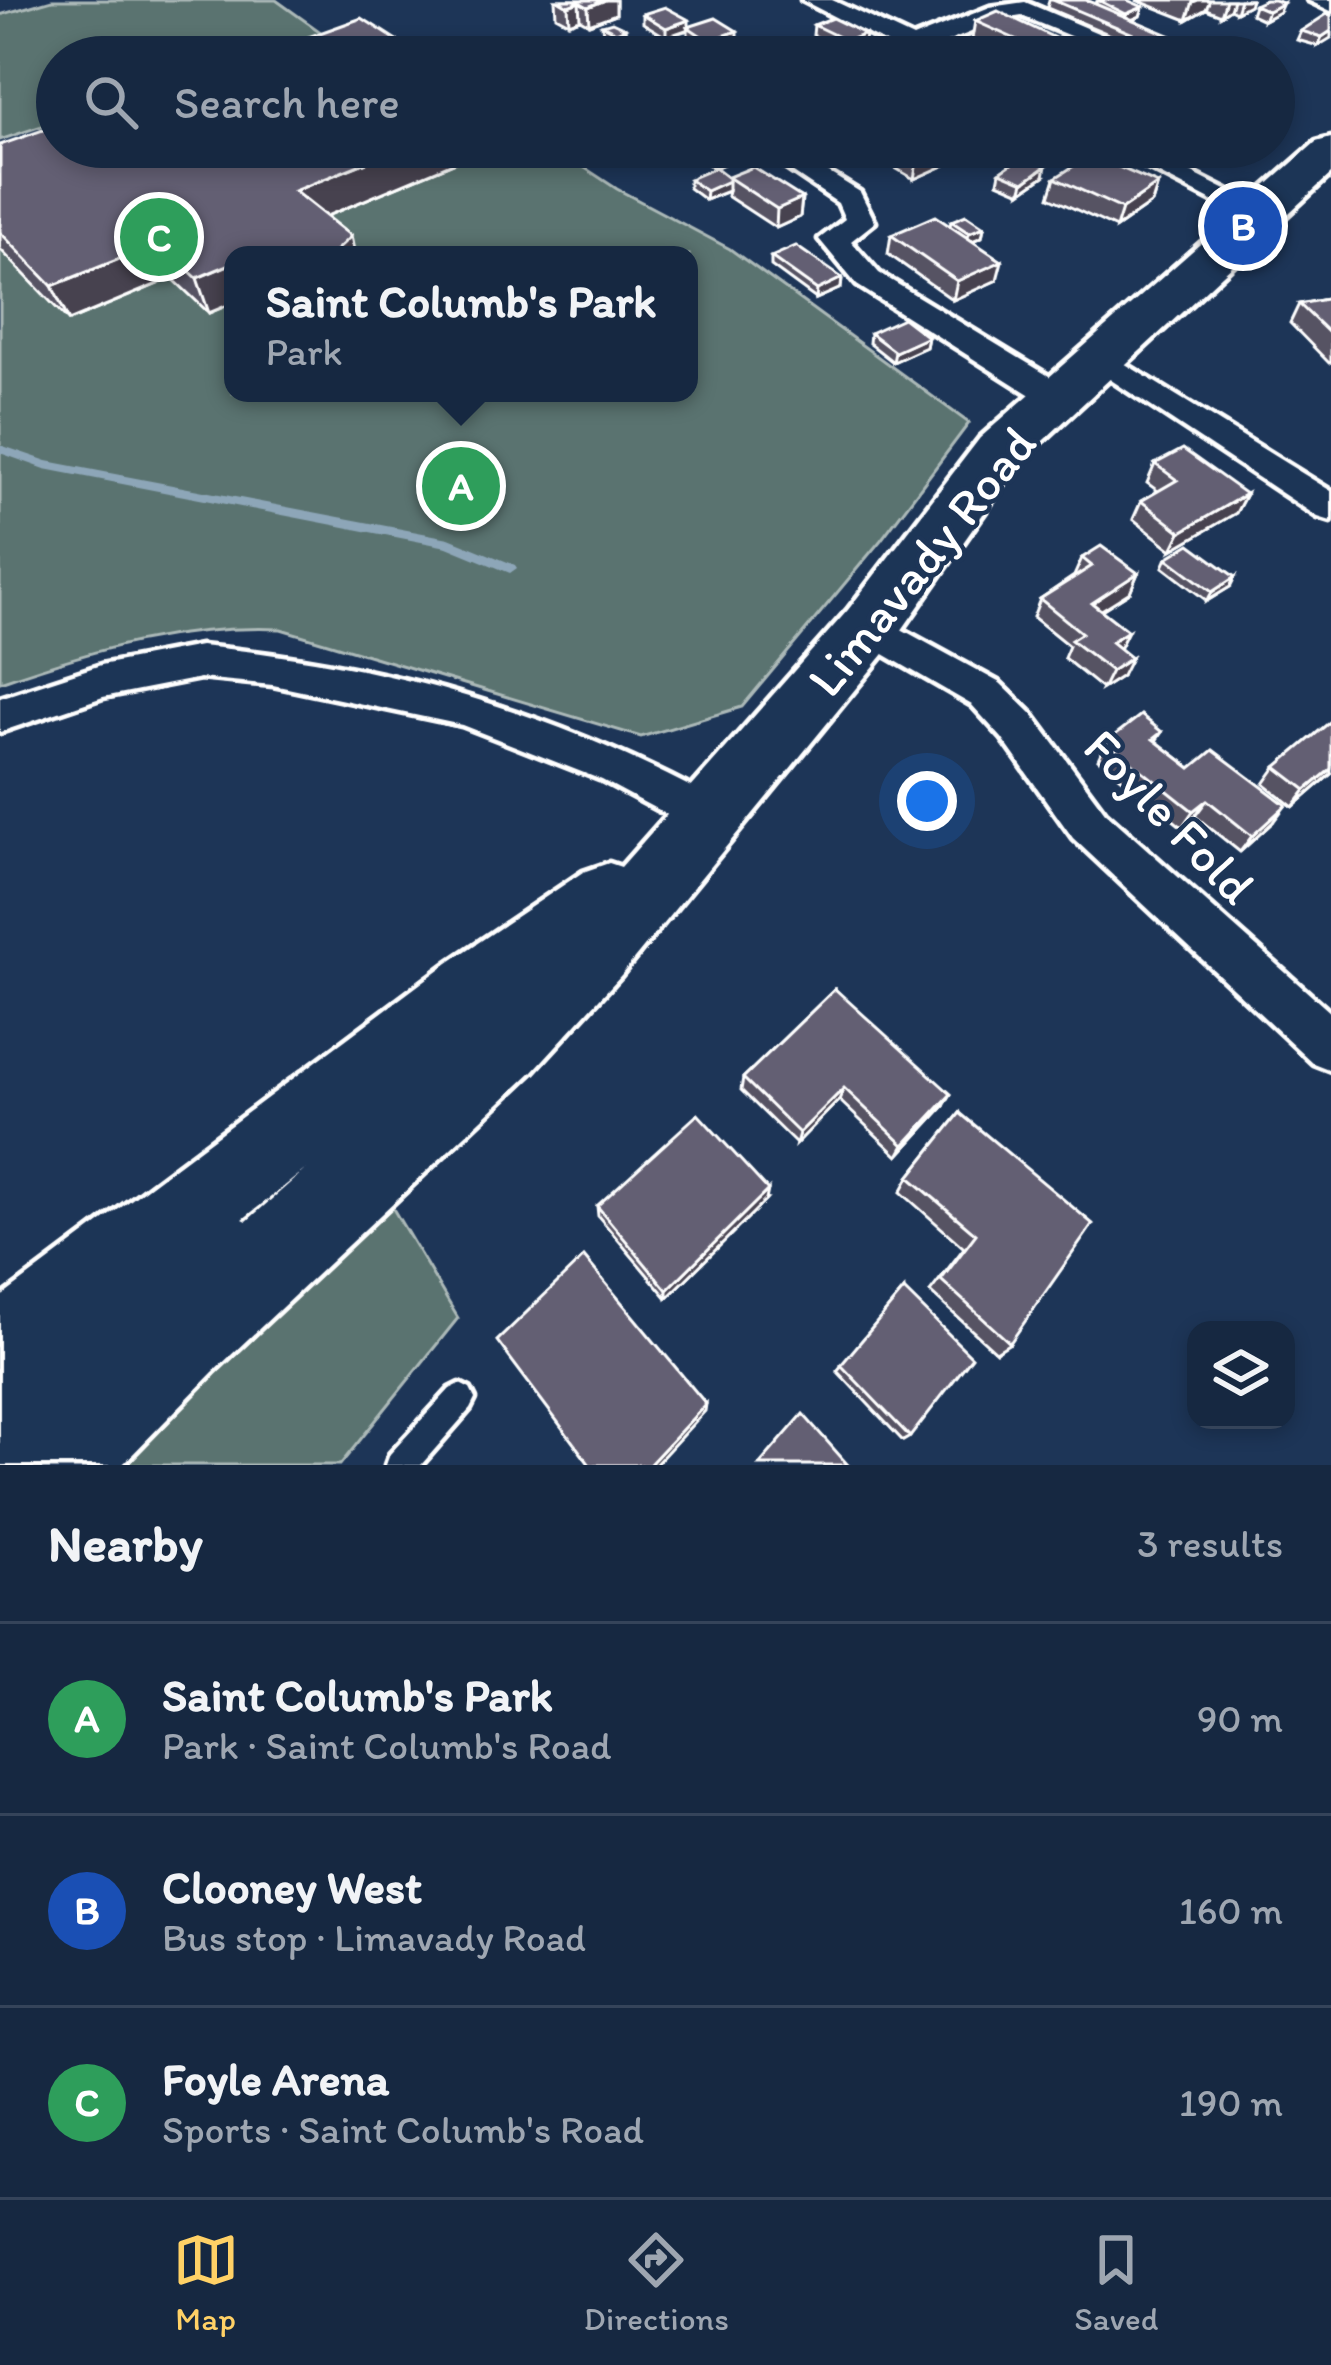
<!DOCTYPE html>
<html lang="en">
<head>
<meta charset="utf-8">
<style>
	body { margin:0; font-family:Itim,sans-serif; background:#23344c; color:#f1f3f6 }
	.controls { position:absolute; right:36px; bottom:36px; display:grid; overflow:hidden; border-radius:24px; box-shadow:0 6px 18px #0003 }
	.controls button { width:108px; height:108px; display:grid; place-items:center; padding:0; border:0; border-bottom:3px solid #35445a; background:#162841; color:#f1f3f6; font:60px sans-serif }
	.you { position:absolute; left:927px; top:801px; width:42px; height:42px; margin:-30px; border:9px solid #fff; border-radius:50%; background:#1a73e8; box-shadow:0 0 0 18px #1a73e833 }
	.badge { display:grid; place-items:center; width:78px; height:78px; border-radius:50%; background:#ffd166; color:#fff; font-size:39px; font-weight:700 }
	.pin { position:absolute; translate:-50% -50%; border:6px solid #fff; box-shadow:0 3px 12px #0006 }
	.popup { position:absolute; left:224px; top:246px; width:474px; height:156px; box-sizing:border-box; display:grid; place-content:center; border-radius:24px; background:#162841; filter:drop-shadow(0 3px 9px #0005); font-size:39px; white-space:nowrap; color:#9ea6b1 }
	.popup b { font-size:45px; color:#f1f3f6 }
	.popup::after { content:''; position:absolute; left:50%; top:100%; margin-left:-24px; border:24px solid transparent; border-top-color:#162841 }
	.list { margin:0; padding:0; list-style:none }
	h2 { display:flex; justify-content:space-between; align-items:center; height:156px; margin:0; padding:0 48px; font-size:51px }
	h2 small { font-size:39px; font-weight:400; color:#9ea6b1 }
	.list li { display:grid; grid-template-columns:78px 1fr auto; gap:36px; align-items:center; box-sizing:border-box; height:192px; padding:0 48px; border-top:3px solid #35445a }
	.list b { display:block; font-size:45px; white-space:nowrap }
	.list p { margin:0; font-size:39px; white-space:nowrap; color:#9ea6b1 }
	.list em { font-size:39px; font-style:normal; color:#9ea6b1 }
	.icon { flex:none; width:66px; height:66px; fill:none; stroke:currentColor; stroke-width:2; stroke-linecap:round; stroke-linejoin:round }
	.map { position:relative; flex:none; width:1331px; height:1465px; overflow:hidden }
	.search { position:absolute; background:#162841; box-shadow:0 6px 18px #0003; left:36px; right:36px; top:36px; height:132px; display:flex; align-items:center; gap:30px; box-sizing:border-box; padding:0 42px; border-radius:66px; color:#9ea6b1; font-size:45px }
	.sheet { height:732px; background:#162841 }
	nav { display:flex; justify-content:space-around; align-items:center; box-sizing:border-box; height:168px; border-top:3px solid #35445a; background:#162841; font-size:33px; color:#9ea6b1 }
	nav a { display:grid; justify-items:center; gap:6px }
	nav .on { color:#ffd166 }
	.map>svg:first-child { display:block }
	.green { fill:#5a7370; stroke:#acb9b8; stroke-width:3; fill-rule:evenodd }
	.lines { fill:none; stroke-linecap:round; stroke-linejoin:round }
	.stream { fill:#8da6b8; fill-rule:evenodd }
	.lane-casing { stroke:#fff; stroke-width:9 }
	.street-casing { stroke:#fff; stroke-width:9 }
	.highway-casing { stroke:#fff; stroke-width:9 }
	.lane { fill:#1d3557; fill-rule:evenodd }
	.street { fill:#1d3557; fill-rule:evenodd }
	.highway { fill:#1d3557; fill-rule:evenodd }
	.wall { fill:#565263; stroke:#fff; stroke-width:3 }
	.shaded-wall { fill:#464250; stroke:#fff; stroke-width:3 }
	.building { fill:#645f73; stroke:#fff; stroke-width:3 }
	.labels { text-anchor:middle; stroke-width:9; stroke-linejoin:round; paint-order:stroke }
	.street-label { font-size:51px; fill:#fff; stroke:#1d3557 }
</style>
</head>
<body>
<div class="map">
<svg width="1331" height="1465" viewBox="0 0 1331 1465">
	<rect width="100%" height="100%" fill="#1d3557"/>
	<filter id="ink" filterUnits="userSpaceOnUse"><feTurbulence type="fractalNoise" baseFrequency=".00833" numOctaves="2"/><feDisplacementMap in="SourceGraphic" scale="24" xChannelSelector="R" yChannelSelector="G"/><feConvolveMatrix kernelMatrix="1 2 1 2 8 2 1 2 1" color-interpolation-filters="sRGB"/></filter>
	<g filter="url(#ink)">
		<g class="green">
			<polygon points="52,0 276,0 322,33 249,57 57,57 57,121 0,140 0,15"/>
			<path d="M553 147 617 189 730 249 969 423 881 540 742 707 641 737 281 629C179 625 95 649 0 682V149ZM233 255H689V393H233Z"/>
			<polygon points="392,1207 458,1318 340,1465 124,1465 164,1415"/>
		</g>
		<g class="lines">
			<polygon class="stream" points="0,445 47,461 449,538 515,565 517,568 510,573 447,547 45,469 0,453"/>
			<defs>
				<polygon id="lane" points="460,1384 470,1389 475,1399 470,1409 421,1465 386,1465 390,1454 450,1389"/>
				<g id="street">
					<polygon points="802,0 832,0 913,38 990,7 1025,2 1154,57 1121,57 1022,16 1003,19 932,48 944,57 913,57"/>
					<polygon points="1308,0 1331,0 1331,11"/>
					<polygon points="755,147 787,147 860,192 875,222 851,241 879,273 1072,390 1077,398 1072,406 1048,406 857,285 819,239 845,219 838,203"/>
					<polygon points="1107,147 1141,147 1273,214 1269,220 1249,220"/>
					<polygon points="1101,349 1331,491 1331,521 1318,517 1090,366 1085,359"/>
					<polygon points="870,612 1000,683 1032,714 1105,812 1331,1013 1331,1070 1313,1063 1073,838 1002,738 972,705 856,638 850,627 856,616"/>
					<path d="M200 646C391 664 555 712 723 804L729 817 723 830 707 836 602 780 462 725 273 685 200 678 103 697 0 732V698L101 665Z"/>
				</g>
				<path id="highway" d="M1331 138V174L1018 464 892 644 621 975 533 1071 213 1372 122 1465H0V1298L448 963 583 872 609 863 621 867 848 610 980 438 1316 142ZM306 1169 247 1221 243 1219Z"/>
			</defs>
			<use href="#lane" class="lane-casing"/>
			<use href="#street" class="street-casing"/>
			<use href="#highway" class="highway-casing"/>
			<use href="#lane" class="lane"/>
			<use href="#street" class="street"/>
			<use href="#highway" class="highway"/>
		</g>
		<g class="wall">
			<polygon points="555,0 616,0 616,14 589,24 580,19 569,23 556,16"/>
			<polygon points="1049,0 1086,0 1096,4 1097,1 1143,7 1140,16 1132,19 1192,55 1188,57 1162,57 1047,8"/>
			<polygon points="1136,0 1251,0 1249,5 1236,12 1230,9 1221,15 1206,9 1187,20"/>
			<polygon points="1254,5 1279,12 1264,20 1251,14"/>
			<polygon points="643,14 689,27 737,41 709,50 688,36 688,30 666,37 643,23"/>
			<polygon points="1331,15 1318,46 1297,40 1301,31"/>
			<polygon points="975,21 1095,57 1011,57 972,39"/>
			<polygon points="602,25 625,28 625,37 616,41 603,34"/>
			<polygon points="814,25 864,43 846,51 813,35"/>
			<polygon points="0,145 477,153 326,216 355,255 233,255 233,303 209,313 172,278 69,321 0,249"/>
			<polygon points="639,147 671,147 671,151 652,159 639,150"/>
			<polygon points="680,147 740,147 740,157 714,168"/>
			<polygon points="887,147 953,147 950,163 914,179 885,162"/>
			<polygon points="1000,172 1044,176 1021,192 998,182"/>
			<polygon points="728,178 802,198 800,217 776,228 727,196 728,191 705,200 689,188 689,179"/>
			<polygon points="1055,178 1158,184 1152,203 1116,228 1049,197"/>
			<polygon points="951,221 984,227 982,237 972,241 997,280 953,300 888,254 891,235 950,226"/>
			<polygon points="771,257 842,278 841,288 816,299 771,266"/>
			<polygon points="1331,298 1331,362 1329,363 1290,323 1299,304"/>
			<polygon points="870,333 928,337 926,347 893,362 869,343"/>
			<polygon points="1155,464 1246,494 1236,513 1172,550 1133,519 1141,501 1158,491 1147,483"/>
			<polygon points="1082,558 1138,573 1130,592 1101,610 1119,649 1122,676 1102,689 1064,658 1069,646 1033,617 1040,599 1074,576"/>
			<polygon points="1167,558 1230,587 1207,601 1163,567"/>
			<polygon points="1162,732 1156,741 1191,768 1273,822 1240,852 1195,816 1182,827 1098,759 1106,742"/>
			<polygon points="1276,767 1331,774 1293,807 1264,784"/>
			<polygon points="835,989 944,1106 898,1156 839,1100 796,1144 741,1090 743,1078"/>
			<polygon points="960,1113 1010,1343 996,1352 930,1292 964,1248 901,1192 909,1177"/>
			<polygon points="766,1200 667,1298 598,1216 597,1206"/>
			<polygon points="904,1290 910,1437 903,1441 837,1371"/>
		</g>
		<g class="shaded-wall">
			<polygon points="605,0 616,0 616,14 589,24 588,7"/>
			<polygon points="1198,0 1210,0 1206,9 1187,20 1193,2"/>
			<polygon points="1226,0 1233,0 1230,9 1221,15"/>
			<polygon points="1240,0 1251,0 1249,5 1236,12"/>
			<polygon points="579,2 580,19 569,23 568,6"/>
			<polygon points="1283,3 1279,12 1264,20 1268,11"/>
			<polygon points="1143,7 1140,16 1124,23 1126,14"/>
			<polygon points="689,20 689,29 666,37 666,28"/>
			<polygon points="625,28 625,37 616,41 616,32"/>
			<polygon points="737,31 737,41 709,50 709,41"/>
			<polygon points="1331,31 1331,38 1318,46 1322,37"/>
			<polygon points="865,34 864,43 846,51 847,41"/>
			<polygon points="1195,46 1192,55 1178,57 1180,54"/>
			<polygon points="404,147 476,147 477,153 303,226 294,191"/>
			<polygon points="657,147 671,147 671,151 652,159 652,149"/>
			<polygon points="740,147 740,157 714,168 715,159"/>
			<polygon points="948,147 953,147 950,163 914,179 917,161"/>
			<polygon points="1046,166 1044,176 1021,192 1024,182"/>
			<polygon points="728,181 728,191 705,200 706,191"/>
			<polygon points="1158,184 1152,203 1116,228 1122,209"/>
			<polygon points="802,198 800,217 776,228 777,209"/>
			<polygon points="984,227 982,237 967,243 969,233"/>
			<polygon points="351,236 355,255 331,255"/>
			<polygon points="159,243 172,278 69,321 52,286"/>
			<polygon points="1002,261 997,280 953,300 957,281"/>
			<polygon points="233,263 233,303 209,313 197,278"/>
			<polygon points="842,278 841,288 816,299 817,290"/>
			<polygon points="928,337 926,347 893,362 895,352"/>
			<polygon points="1246,494 1236,513 1172,550 1181,532"/>
			<polygon points="1138,573 1130,592 1084,621 1092,603"/>
			<polygon points="1235,577 1230,587 1207,601 1212,592"/>
			<polygon points="1128,631 1119,649 1111,642"/>
			<polygon points="1131,658 1122,676 1102,689 1111,671"/>
			<polygon points="1331,769 1331,774 1293,807 1306,790"/>
			<polygon points="1207,800 1195,816 1182,827 1193,811"/>
			<polygon points="1286,805 1273,822 1240,852 1252,836"/>
			<polygon points="844,1088 839,1100 796,1144 799,1133"/>
			<polygon points="951,1094 944,1106 898,1156 904,1145"/>
			<polygon points="768,1190 766,1200 667,1298 667,1290"/>
			<polygon points="706,1404 705,1411 655,1465 649,1465"/>
		</g>
		<g class="building">
			<polygon points="558,0 605,0 588,7 579,2 568,6"/>
			<polygon points="1053,0 1086,0 1195,46 1180,54"/>
			<polygon points="1098,0 1127,0 1143,7 1126,14"/>
			<polygon points="1265,0 1274,0 1283,3 1268,11 1254,5"/>
			<polygon points="665,7 689,20 666,28 643,14"/>
			<polygon points="998,11 1095,57 1055,57 975,21"/>
			<polygon points="1327,14 1331,15 1331,31 1322,37 1301,31"/>
			<polygon points="362,18 423,57 252,57"/>
			<polygon points="716,18 737,31 709,41 688,27"/>
			<polygon points="832,18 865,34 847,41 814,25"/>
			<polygon points="612,22 625,28 616,32 602,25"/>
			<polygon points="747,42 772,57 729,57 720,52"/>
			<polygon points="557,48 560,57 539,57 537,50"/>
			<polygon points="806,51 816,57 790,57"/>
			<polygon points="599,52 601,57 574,57 573,54"/>
			<polygon points="57,125 57,147 404,147 294,191 351,236 331,255 260,255 257,253 252,255 233,255 233,263 197,278 159,243 52,286 0,232 0,145"/>
			<polygon points="695,147 740,147 715,159"/>
			<polygon points="894,147 948,147 917,161"/>
			<polygon points="1091,155 1158,184 1122,209 1055,178"/>
			<polygon points="1023,156 1046,166 1024,182 1000,172"/>
			<polygon points="753,167 802,198 777,209 728,177"/>
			<polygon points="715,168 728,178 728,181 706,191 689,179"/>
			<polygon points="966,215 984,227 969,233 951,221"/>
			<polygon points="935,216 1002,261 957,281 891,235"/>
			<polygon points="796,246 842,278 817,290 771,257"/>
			<polygon points="1331,298 1331,335 1299,304"/>
			<polygon points="903,318 928,337 895,352 870,333"/>
			<polygon points="1183,449 1246,494 1181,532 1141,501 1177,480 1155,464"/>
			<polygon points="1190,544 1235,577 1212,592 1167,558"/>
			<polygon points="1101,546 1138,573 1092,603 1128,631 1111,642 1131,658 1111,671 1071,640 1082,633 1040,599 1092,566 1082,558"/>
			<polygon points="1141,715 1162,732 1153,739 1191,768 1213,750 1286,805 1252,836 1207,800 1193,811 1106,742"/>
			<polygon points="1331,721 1331,769 1306,790 1276,767"/>
			<polygon points="835,989 951,1094 904,1145 844,1088 799,1133 743,1078"/>
			<polygon points="960,1113 1093,1224 1010,1343 941,1280 976,1234 909,1177"/>
			<polygon points="698,1114 768,1190 667,1290 597,1206"/>
			<polygon points="584,1257 706,1404 649,1465 590,1465 497,1341"/>
			<polygon points="904,1290 972,1357 910,1437 841,1365"/>
			<polygon points="803,1414 848,1465 759,1465"/>
		</g>
	</g>
	<g class="labels">
		<g class="street-label">
			<text transform="translate(921 561) rotate(-51)" y="18">Limavady Road</text>
			<text transform="translate(1170 816) rotate(46)" y="18">Foyle Fold</text>
		</g>
	</g>
</svg>
<div class="controls">
<button><svg class="icon" aria-label="layers" viewBox="0 0 24 24"><path d="M12 4l9 5-9 5-9-5zM3 14l9 5 9-5"/></svg></button>
</div>
<div class="you"></div>
<div class="pin badge" style="left:461px;top:486px;background:#2e9e5b">A</div>
<div class="popup"><b>Saint Columb's Park</b>Park</div>
<div class="pin badge" style="left:1243px;top:226px;background:#1a4fb4">B</div>
<div class="pin badge" style="left:159px;top:237px;background:#2e9e5b">C</div>
<div class="search"><svg class="icon" aria-label="search" viewBox="0 0 24 24"><circle cx="10" cy="10" r="6"/><path d="M15 15l6 6"/></svg>Search here</div>
</div>
<section class="sheet">
<h2>Nearby<small>3 results</small></h2>
<ul class="list">
<li><span class="badge" style="background:#2e9e5b">A</span><div><b>Saint Columb's Park</b><p>Park · Saint Columb's Road</p></div><em>90 m</em></li>
<li><span class="badge" style="background:#1a4fb4">B</span><div><b>Clooney West</b><p>Bus stop · Limavady Road</p></div><em>160 m</em></li>
<li><span class="badge" style="background:#2e9e5b">C</span><div><b>Foyle Arena</b><p>Sports · Saint Columb's Road</p></div><em>190 m</em></li>
</ul>
</section>
<nav>
<a class="on"><svg class="icon" aria-label="map" viewBox="0 0 24 24"><path d="M3 6l6-2 6 2 6-2v14l-6 2-6-2-6 2zM9 4v14M15 6v14"/></svg>Map</a>
<a><svg class="icon" aria-label="directions" viewBox="0 0 24 24"><path d="M12 3l9 9-9 9-9-9zM9 14v-3h6M13 9l2 2-2 2"/></svg>Directions</a>
<a><svg class="icon" aria-label="saved" viewBox="0 0 24 24"><path d="M7 4h10v16l-5-4-5 4z"/></svg>Saved</a>
</nav>
</body>
</html>
